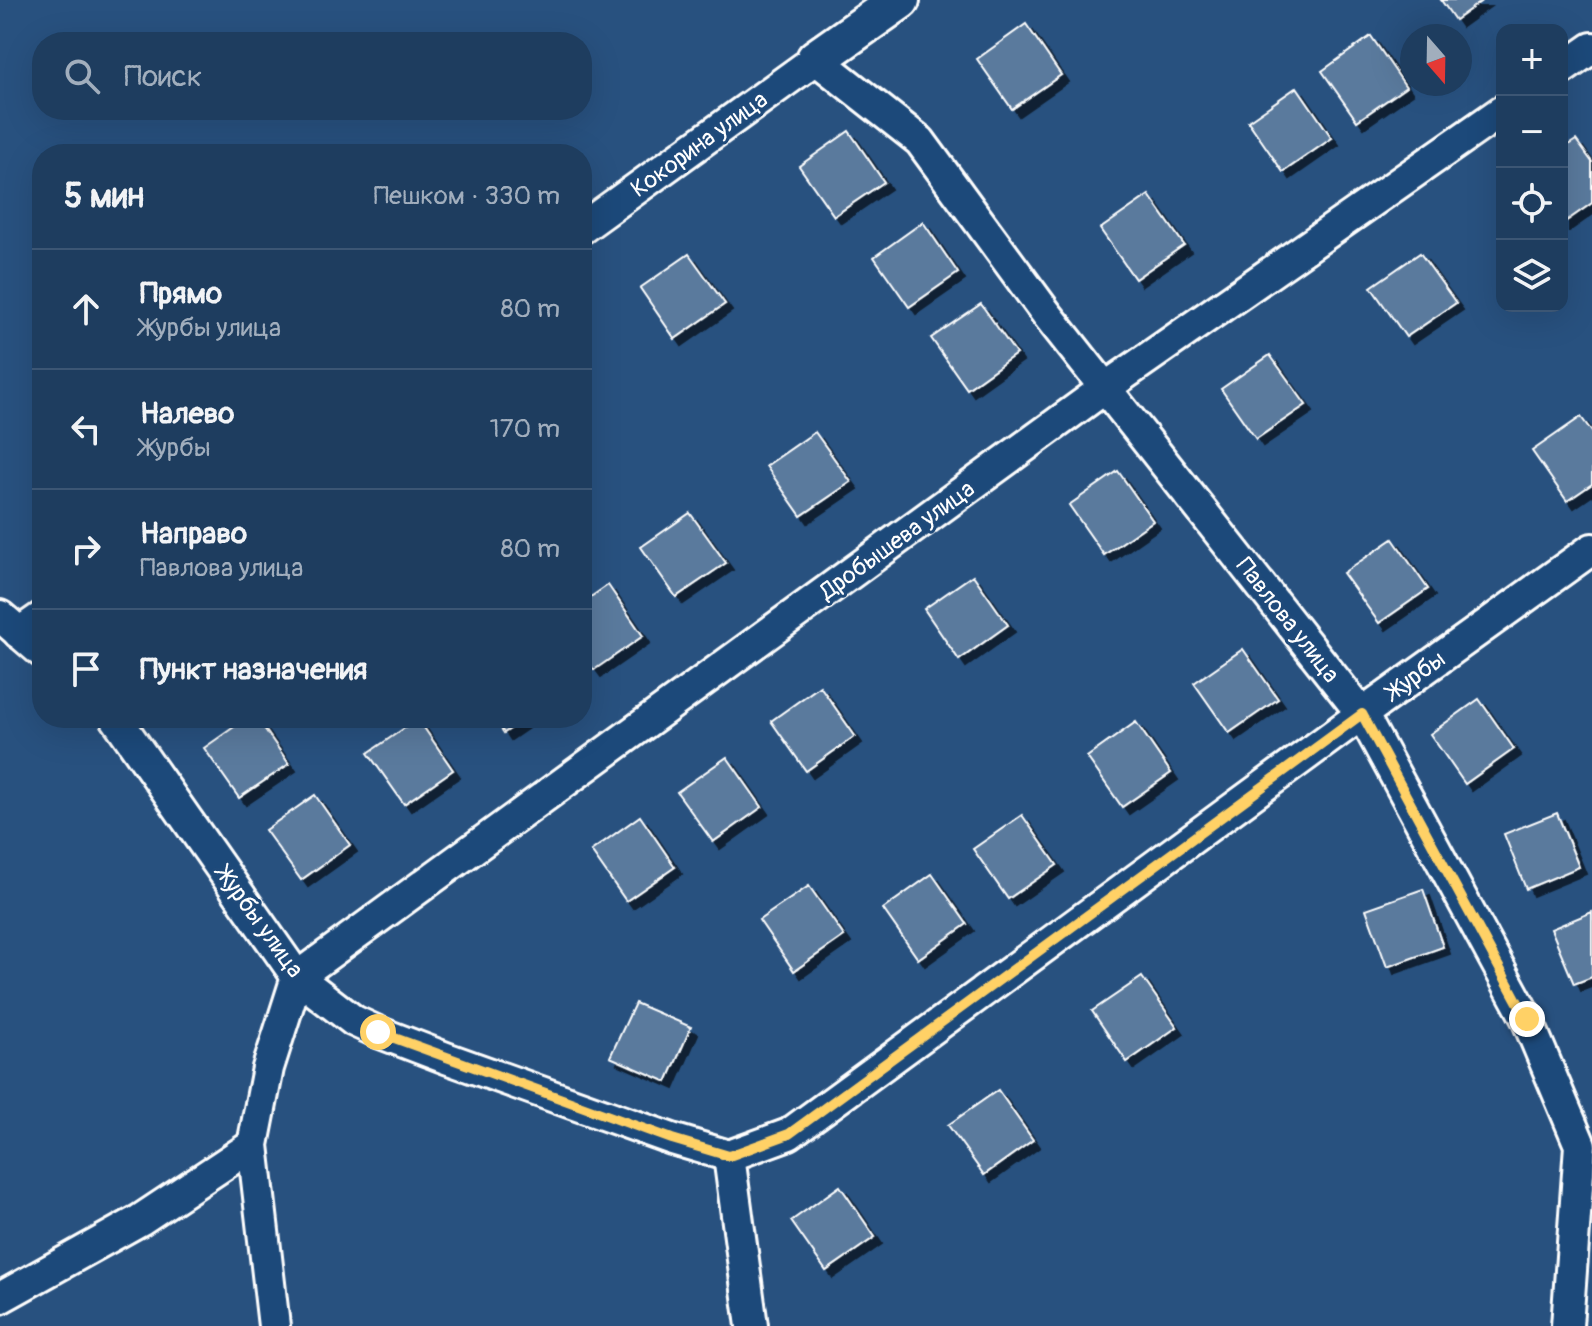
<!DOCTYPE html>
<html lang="ru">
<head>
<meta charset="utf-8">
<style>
	body { margin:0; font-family:Pangolin,sans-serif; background:#264465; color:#f1f3f6 }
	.controls { position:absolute; right:24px; top:24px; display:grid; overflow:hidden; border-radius:16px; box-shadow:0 8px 32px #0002 }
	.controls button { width:72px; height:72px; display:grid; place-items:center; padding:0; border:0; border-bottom:2px solid #3c5674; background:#1e3d5f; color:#f1f3f6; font:40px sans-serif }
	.compass { position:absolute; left:1400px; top:24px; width:72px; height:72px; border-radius:50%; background:#1e3d5f; box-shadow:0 8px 32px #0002; rotate:160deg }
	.stop { position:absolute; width:24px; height:24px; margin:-18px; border:6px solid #ffd166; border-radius:50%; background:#fff }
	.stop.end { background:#ffd166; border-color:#fff; box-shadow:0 2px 8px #0008 }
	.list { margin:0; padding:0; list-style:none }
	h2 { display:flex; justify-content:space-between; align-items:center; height:104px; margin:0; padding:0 32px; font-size:34px }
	h2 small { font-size:26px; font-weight:400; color:#a1aebd }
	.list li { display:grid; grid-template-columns:52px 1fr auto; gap:24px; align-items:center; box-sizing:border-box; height:120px; padding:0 32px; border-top:2px solid #3c5674 }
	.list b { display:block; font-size:30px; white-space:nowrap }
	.list p { margin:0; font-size:26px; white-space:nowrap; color:#a1aebd }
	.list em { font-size:26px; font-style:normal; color:#a1aebd }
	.icon { flex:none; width:44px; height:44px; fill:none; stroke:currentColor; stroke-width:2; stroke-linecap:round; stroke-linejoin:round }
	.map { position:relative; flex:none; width:1592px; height:1326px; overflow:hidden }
	.search { position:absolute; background:#1e3d5f; box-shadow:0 8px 32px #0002; left:32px; top:32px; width:560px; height:88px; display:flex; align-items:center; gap:20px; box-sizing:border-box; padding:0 28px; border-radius:32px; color:#a1aebd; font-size:30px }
	.panel { position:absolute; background:#1e3d5f; box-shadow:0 8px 32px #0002; left:32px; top:144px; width:560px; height:584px; border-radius:32px }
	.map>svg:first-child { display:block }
	.building { fill:#5a7a9d; stroke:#fff; stroke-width:2; filter:url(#shadow) }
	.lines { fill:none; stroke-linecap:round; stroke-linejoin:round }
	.minor-casing { stroke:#fff; stroke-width:36 }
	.tertiary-casing { stroke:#fff; stroke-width:44 }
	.minor { stroke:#1f4a7a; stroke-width:30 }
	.tertiary { stroke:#1f4a7a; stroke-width:38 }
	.route { stroke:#ffd166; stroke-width:10 }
	.labels { text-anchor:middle; stroke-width:6; stroke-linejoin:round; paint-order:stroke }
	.street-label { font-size:24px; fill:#fff; stroke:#1f4a7a }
</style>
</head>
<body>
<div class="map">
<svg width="1592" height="1326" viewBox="0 0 1592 1326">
	<defs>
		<filter id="shadow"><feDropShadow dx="7" dy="7" stdDeviation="0" flood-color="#0009"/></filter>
	</defs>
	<rect width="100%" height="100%" fill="#28517f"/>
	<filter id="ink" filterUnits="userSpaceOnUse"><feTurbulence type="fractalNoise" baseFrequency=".0125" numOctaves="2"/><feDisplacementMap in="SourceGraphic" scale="16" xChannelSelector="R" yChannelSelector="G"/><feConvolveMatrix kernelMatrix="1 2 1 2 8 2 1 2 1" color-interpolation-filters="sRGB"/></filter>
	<g filter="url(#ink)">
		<g class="building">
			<polygon points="1441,0 1483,0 1455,20"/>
			<polygon points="1026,24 1061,75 1012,109 977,59"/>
			<polygon points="1371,36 1406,87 1357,121 1322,71"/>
			<polygon points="1297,87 1332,138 1283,172 1248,121"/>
			<polygon points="849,131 884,182 834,216 799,166"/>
			<polygon points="1576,140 1592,162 1592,203 1562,224 1562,149"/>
			<polygon points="1149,195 1184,245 1135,279 1100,229"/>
			<polygon points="923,222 958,273 909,307 874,257"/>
			<polygon points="1420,253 1456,303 1406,337 1371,287"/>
			<polygon points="689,254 725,304 675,339 640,288"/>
			<polygon points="981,304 1016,354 967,389 931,338"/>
			<polygon points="1270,355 1306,405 1256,439 1221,389"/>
			<polygon points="1581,417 1592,432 1592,484 1567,501 1532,451"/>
			<polygon points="815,432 851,482 801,516 766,466"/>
			<polygon points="1118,471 1153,521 1104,555 1069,505"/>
			<polygon points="690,513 726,563 676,597 641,547"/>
			<polygon points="1393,539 1428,589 1379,623 1343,573"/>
			<polygon points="973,575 1008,625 959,660 924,609"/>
			<polygon points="608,585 643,636 594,670 582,654 582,603"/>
			<polygon points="1243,649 1278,699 1229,733 1194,683"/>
			<polygon points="820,686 855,736 806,771 771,721"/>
			<polygon points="1479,699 1514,749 1465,784 1430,734"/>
			<polygon points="247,718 257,718 289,764 239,798 204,748"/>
			<polygon points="494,718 526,718 504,733"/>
			<polygon points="418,719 453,770 404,804 368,753"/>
			<polygon points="1136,722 1171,773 1122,807 1087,757"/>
			<polygon points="727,757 762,807 713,842 677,792"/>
			<polygon points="315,795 350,845 301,880 265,830"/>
			<polygon points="1557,813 1579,867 1526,889 1504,834"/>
			<polygon points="1022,815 1057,865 1008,899 973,849"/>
			<polygon points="640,816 675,867 626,901 591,851"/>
			<polygon points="932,874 967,924 918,959 883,909"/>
			<polygon points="809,886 844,936 794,971 759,920"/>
			<polygon points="1423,889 1443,947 1387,967 1366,909"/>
			<polygon points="1592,912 1592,977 1574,984 1551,929"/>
			<polygon points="1142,977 1177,1027 1127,1062 1092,1011"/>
			<polygon points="635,1003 691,1027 667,1082 610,1057"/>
			<polygon points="998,1090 1033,1140 984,1175 948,1125"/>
			<polygon points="840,1186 875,1237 826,1271 791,1221"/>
		</g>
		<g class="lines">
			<defs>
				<g id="minor">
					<polyline points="1562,69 1592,48"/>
					<polyline points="582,228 816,59 920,141 1046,313 1362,714 1527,1019 1580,1145 1567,1326"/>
					<polyline points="0,616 42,652"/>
					<polyline points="19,633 42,617"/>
					<polyline points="116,718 297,977 354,1021 378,1032 446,1058 672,1139 729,1156"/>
					<polyline points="297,977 1105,388 1502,111"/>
					<polyline points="729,1156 789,1134 1362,714 1592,549"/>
					<polyline points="729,1156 752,1326"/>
					<polyline points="0,1298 140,1220 253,1145"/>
					<polyline points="274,1326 253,1145 268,1068 297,977"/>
				</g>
				<polyline id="tertiary" points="816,59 900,0"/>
			</defs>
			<use href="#minor" class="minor-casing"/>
			<use href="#tertiary" class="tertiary-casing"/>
			<use href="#minor" class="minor"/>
			<use href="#tertiary" class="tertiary"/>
		</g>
	</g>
	<g class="lines" filter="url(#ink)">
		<polyline class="route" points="378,1032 672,1139 729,1156 789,1134 1362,714 1527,1019"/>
	</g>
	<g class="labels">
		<g class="street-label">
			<text transform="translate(699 144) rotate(-36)" y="8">Кокорина улица</text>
			<text transform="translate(897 540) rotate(-36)" y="8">Дробышева улица</text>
			<text transform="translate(1288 620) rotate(52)" y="8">Павлова улица</text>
			<text transform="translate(1416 675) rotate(-36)" y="8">Журбы</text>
			<text transform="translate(260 922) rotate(54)" y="8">Журбы улица</text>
		</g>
	</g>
</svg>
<div class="controls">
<button>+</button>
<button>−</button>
<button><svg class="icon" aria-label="locate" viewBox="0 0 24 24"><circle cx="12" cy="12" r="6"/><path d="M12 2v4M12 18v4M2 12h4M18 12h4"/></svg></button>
<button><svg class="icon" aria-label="layers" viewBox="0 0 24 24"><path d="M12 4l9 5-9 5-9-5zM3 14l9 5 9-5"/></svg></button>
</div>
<svg class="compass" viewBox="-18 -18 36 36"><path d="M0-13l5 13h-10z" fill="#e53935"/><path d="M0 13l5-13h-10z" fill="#a1aebd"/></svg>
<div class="stop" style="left:378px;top:1032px"></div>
<div class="stop end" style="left:1527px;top:1019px"></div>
<div class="search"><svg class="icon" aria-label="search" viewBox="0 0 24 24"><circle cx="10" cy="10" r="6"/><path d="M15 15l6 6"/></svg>Поиск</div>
<section class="panel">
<h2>5 мин<small>Пешком · 330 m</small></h2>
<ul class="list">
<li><svg class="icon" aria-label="ahead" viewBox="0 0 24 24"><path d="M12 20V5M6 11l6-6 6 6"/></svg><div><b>Прямо</b><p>Журбы улица</p></div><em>80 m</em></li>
<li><svg class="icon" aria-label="left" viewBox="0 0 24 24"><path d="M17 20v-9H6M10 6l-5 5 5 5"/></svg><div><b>Налево</b><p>Журбы</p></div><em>170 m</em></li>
<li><svg class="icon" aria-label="right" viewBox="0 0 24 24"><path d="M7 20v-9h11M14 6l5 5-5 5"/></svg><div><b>Направо</b><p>Павлова улица</p></div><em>80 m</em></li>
<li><svg class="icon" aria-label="arrive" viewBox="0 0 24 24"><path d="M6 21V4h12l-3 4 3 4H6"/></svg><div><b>Пункт назначения</b></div></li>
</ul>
</section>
</div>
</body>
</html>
